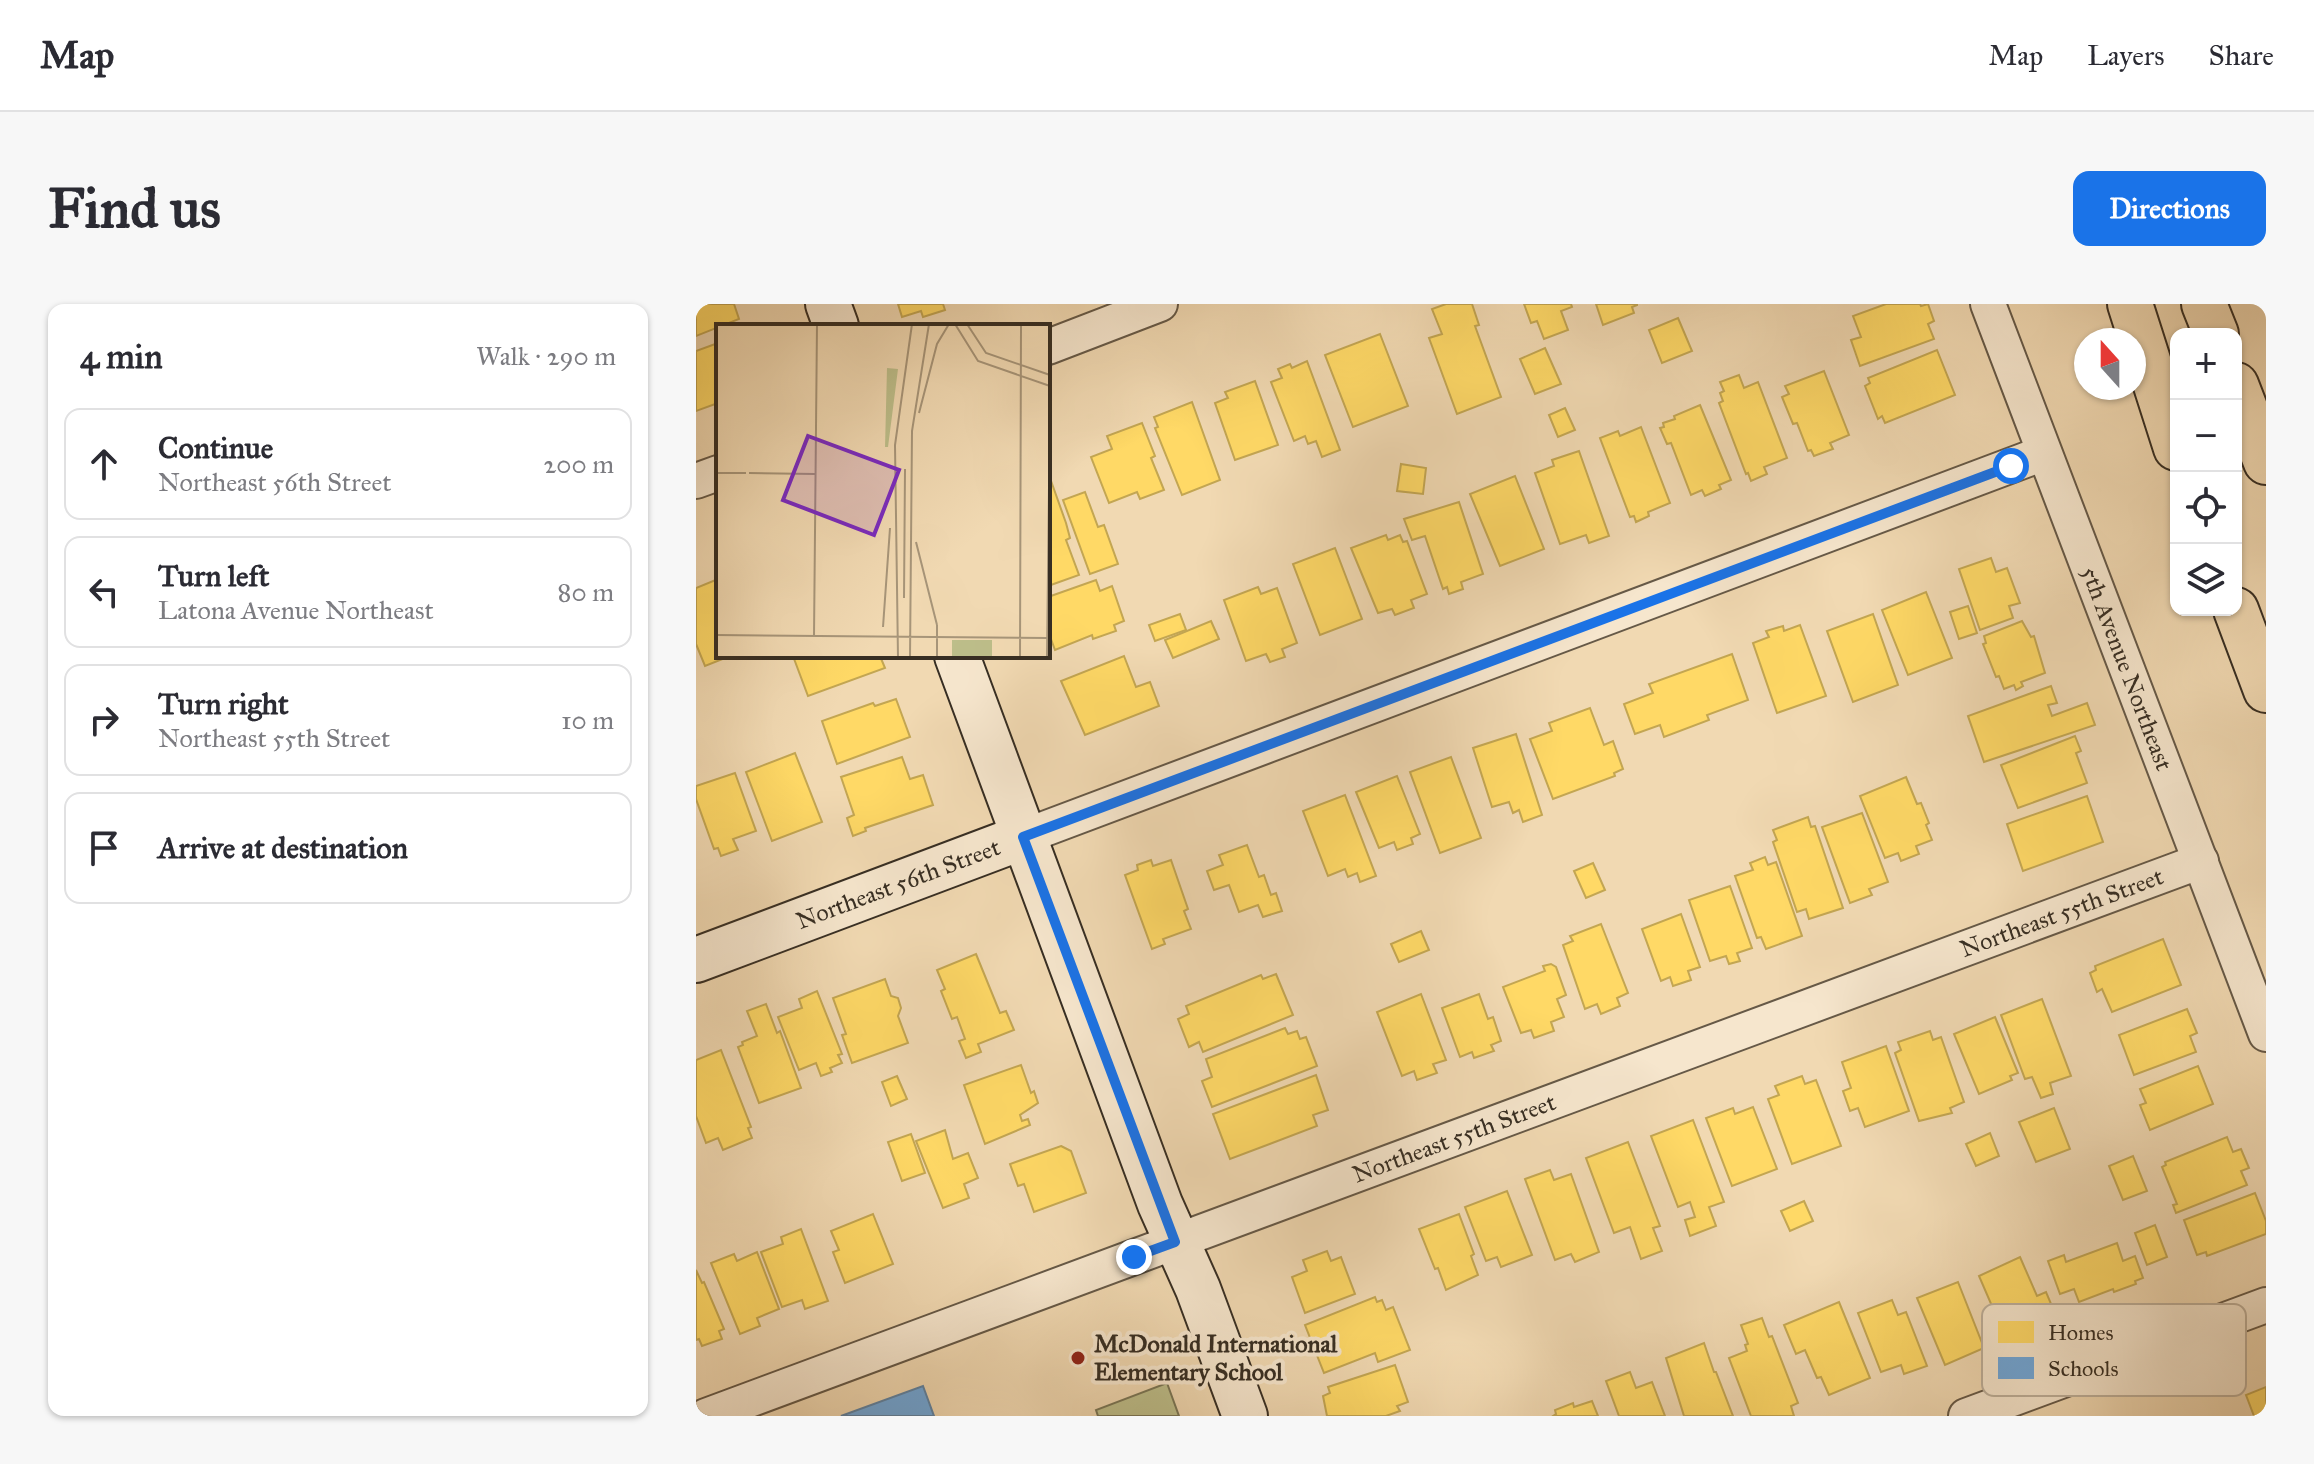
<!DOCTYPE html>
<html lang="en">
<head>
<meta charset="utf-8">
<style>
	body { margin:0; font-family:"IM FELL Great Primer",serif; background:#f7f7f7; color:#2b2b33 }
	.controls { position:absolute; right:24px; top:24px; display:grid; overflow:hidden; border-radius:16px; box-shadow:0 2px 6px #0004 }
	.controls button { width:72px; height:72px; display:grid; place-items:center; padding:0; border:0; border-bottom:2px solid #e1e1e2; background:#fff; color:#2b2b33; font:40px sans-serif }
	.compass { position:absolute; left:1378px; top:24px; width:72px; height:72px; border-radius:50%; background:#fff; box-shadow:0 2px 6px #0004; rotate:339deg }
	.stop { position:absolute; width:24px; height:24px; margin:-18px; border:6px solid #1a73e8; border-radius:50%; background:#fff }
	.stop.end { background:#1a73e8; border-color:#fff; box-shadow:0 2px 8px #0008 }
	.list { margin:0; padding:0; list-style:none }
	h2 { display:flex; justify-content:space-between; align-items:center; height:104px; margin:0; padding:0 32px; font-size:34px }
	h2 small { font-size:26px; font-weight:400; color:#7c7c81 }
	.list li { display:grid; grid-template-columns:52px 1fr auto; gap:24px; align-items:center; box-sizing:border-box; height:112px; margin:0 16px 16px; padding:0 16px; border:2px solid #e1e1e2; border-radius:16px }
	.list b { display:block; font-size:30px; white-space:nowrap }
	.list p { margin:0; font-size:26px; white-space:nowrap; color:#7c7c81 }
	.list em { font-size:26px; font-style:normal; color:#7c7c81 }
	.icon { flex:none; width:44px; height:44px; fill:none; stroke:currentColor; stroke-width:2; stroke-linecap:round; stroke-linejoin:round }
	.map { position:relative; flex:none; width:1570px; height:1112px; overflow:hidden; border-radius:16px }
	header { display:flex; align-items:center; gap:48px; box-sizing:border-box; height:112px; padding:0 40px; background:#fff; border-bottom:2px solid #e1e1e2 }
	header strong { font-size:38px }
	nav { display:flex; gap:44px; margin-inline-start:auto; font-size:28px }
	.intro { display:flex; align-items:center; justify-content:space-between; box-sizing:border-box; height:192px; padding:0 48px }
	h1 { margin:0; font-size:56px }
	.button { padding:20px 36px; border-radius:16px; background:#1a73e8; color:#fff; font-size:28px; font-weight:700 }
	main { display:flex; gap:48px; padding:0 48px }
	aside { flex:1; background:#fff; border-radius:16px; box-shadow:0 2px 6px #0004 }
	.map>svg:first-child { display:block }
	.green { fill:#bdbe8a; stroke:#7a7656; stroke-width:2 }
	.homes { fill:#ffd966; stroke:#c3a652; stroke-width:2 }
	.schools { fill:#6fa8dc; stroke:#5e83a4; stroke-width:2 }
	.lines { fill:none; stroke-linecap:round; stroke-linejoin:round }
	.street-casing { stroke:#665947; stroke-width:38 }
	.secondary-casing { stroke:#372e23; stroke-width:48 }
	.highway-casing { stroke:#372e23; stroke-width:48 }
	.street { stroke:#f6e6cd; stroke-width:34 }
	.secondary { stroke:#f6e6cd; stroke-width:44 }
	.highway { stroke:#f1d9b2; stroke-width:44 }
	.route { stroke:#1a73e8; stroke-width:10 }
	.poi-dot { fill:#8f2418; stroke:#f6e6cd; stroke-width:3 }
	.labels { text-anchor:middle; stroke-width:8; stroke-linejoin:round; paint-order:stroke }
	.street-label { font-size:24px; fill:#372e23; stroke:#f6e6cd }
	.poi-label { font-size:24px; font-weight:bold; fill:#372e23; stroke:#f6e6cd; text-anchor:start }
	.inset-road { fill:none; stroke:#a79579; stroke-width:2 }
	.view { fill:#7b2cbf; fill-opacity:0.15; stroke:#7b2cbf; stroke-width:4 }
	.inset-edge { fill:none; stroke:#372e23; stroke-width:4 }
	.key { fill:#f6e6cd; stroke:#bdaf9a; stroke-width:2 }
	.key-label { font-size:22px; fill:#372e23 }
</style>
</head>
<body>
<header>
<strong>Map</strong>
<nav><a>Map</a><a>Layers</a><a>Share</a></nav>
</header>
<div class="intro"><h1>Find us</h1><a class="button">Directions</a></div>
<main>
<aside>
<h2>4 min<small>Walk · 290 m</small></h2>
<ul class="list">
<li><svg class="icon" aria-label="ahead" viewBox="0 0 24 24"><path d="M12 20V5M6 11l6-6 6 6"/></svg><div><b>Continue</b><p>Northeast 56th Street</p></div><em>200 m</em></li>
<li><svg class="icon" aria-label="left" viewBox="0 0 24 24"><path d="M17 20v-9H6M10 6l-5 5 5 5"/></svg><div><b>Turn left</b><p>Latona Avenue Northeast</p></div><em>80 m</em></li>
<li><svg class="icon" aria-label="right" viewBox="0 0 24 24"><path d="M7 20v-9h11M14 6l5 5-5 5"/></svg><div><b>Turn right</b><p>Northeast 55th Street</p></div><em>10 m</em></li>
<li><svg class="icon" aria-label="arrive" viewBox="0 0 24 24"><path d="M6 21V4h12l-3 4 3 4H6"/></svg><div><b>Arrive at destination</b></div></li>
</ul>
</aside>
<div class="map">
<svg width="1570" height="1112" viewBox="0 0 1570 1112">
	<rect width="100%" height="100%" fill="#f1d9b2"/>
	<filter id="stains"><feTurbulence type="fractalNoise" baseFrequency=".0025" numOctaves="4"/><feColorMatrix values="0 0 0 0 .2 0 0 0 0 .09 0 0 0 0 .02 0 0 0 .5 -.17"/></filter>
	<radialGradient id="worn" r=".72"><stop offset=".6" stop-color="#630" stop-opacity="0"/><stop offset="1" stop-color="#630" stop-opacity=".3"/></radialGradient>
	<polygon class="green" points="471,1079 483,1112 402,1112 400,1106"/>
	<g class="homes">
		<polygon points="0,0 38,0 43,15 0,32"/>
		<polygon points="202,0 247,0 249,6 227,13 225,7 206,13"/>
		<polygon points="750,0 776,0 783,21 779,22 805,93 761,110 733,34 746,30 736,5"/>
		<polygon points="828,0 875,0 876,3 865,7 872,26 848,35 841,17 835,19"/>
		<polygon points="900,0 941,0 941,1 936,3 938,9 907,21"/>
		<polygon points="1190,0 1224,0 1225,2 1232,0 1238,17 1232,20 1238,35 1164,62 1155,36 1165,33 1157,12"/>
		<polygon points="982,14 996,47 966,59 953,26"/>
		<polygon points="684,30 712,102 657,123 629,51"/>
		<polygon points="22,39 22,99 0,107 0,47"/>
		<polygon points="849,44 865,80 839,90 824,55"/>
		<polygon points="1241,46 1259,91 1189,119 1186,112 1182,115 1169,82 1174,79 1172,74"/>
		<polygon points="611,57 644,146 626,153 620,137 612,140 609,132 598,137 575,78 586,74 582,65 594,60 596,64"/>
		<polygon points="1128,67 1153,131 1134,139 1137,145 1118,152 1115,146 1112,147 1101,119 1097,120 1086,93 1093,90 1089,82"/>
		<polygon points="1043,71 1048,84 1062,78 1091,154 1068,163 1071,170 1055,177 1052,169 1050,170 1023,99 1027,97 1024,89 1028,87 1024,78"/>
		<polygon points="559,77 582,141 539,156 519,99 532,94 529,88"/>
		<polygon points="496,98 524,176 486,191 459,124 462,123 458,113"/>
		<polygon points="1004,101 1035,176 1023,181 1025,185 1009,192 1006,186 995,191 975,139 971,140 964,124 968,123 967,119 979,115 978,112"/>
		<polygon points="869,104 879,126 862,133 853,111"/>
		<polygon points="446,119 459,152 455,154 468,186 444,195 441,188 413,199 395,153 416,145 411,132"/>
		<polygon points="945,123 974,199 952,208 953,212 940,218 938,212 934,213 904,134 922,127 924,132"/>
		<polygon points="883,147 913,232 893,239 890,231 864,240 839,169 858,162 856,156"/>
		<polygon points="705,160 730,164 727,190 701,187"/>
		<polygon points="819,172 848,245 804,262 774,190"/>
		<polygon points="354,174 370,219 374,234 370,236 383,271 352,282 352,175"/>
		<polygon points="389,188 402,223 408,221 422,260 394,270 367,196"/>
		<polygon points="763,198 787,270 765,278 767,285 753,290 751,283 747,285 729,232 716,236 708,215"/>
		<polygon points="690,231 692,236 704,231 707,238 711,237 731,290 715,296 718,304 699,311 696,305 682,309 655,244"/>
		<polygon points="639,244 666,315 624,331 597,260"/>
		<polygon points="1295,254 1300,268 1311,264 1324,299 1313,302 1317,314 1284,326 1263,265"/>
		<polygon points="22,275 22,352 34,352 9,362 0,340 0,284"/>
		<polygon points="400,276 404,287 416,282 428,317 418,321 420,327 397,335 396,331 359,346 352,327 352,293"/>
		<polygon points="562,283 565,290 581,284 601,339 586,345 589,353 574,358 570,350 550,357 528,296"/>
		<polygon points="1230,288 1256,354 1212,371 1186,306"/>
		<polygon points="1272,302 1281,329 1263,335 1254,308"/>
		<polygon points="484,310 490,326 459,337 453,321"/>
		<polygon points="1177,310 1202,381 1157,398 1131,327"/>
		<polygon points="515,317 523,335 477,354 469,336"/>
		<polygon points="1326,317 1335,333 1338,332 1349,369 1325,378 1327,382 1320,386 1318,381 1308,385 1303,372 1300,373 1287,340 1290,339 1288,332"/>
		<polygon points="1104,321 1130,392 1081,409 1057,339 1073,333 1070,327 1087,322 1088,327"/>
		<polygon points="1036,350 1052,396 1011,411 1013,416 968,433 964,421 939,430 928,400 957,389 953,380"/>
		<polygon points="97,352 184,352 189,364 112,392"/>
		<polygon points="428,352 440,383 454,378 463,402 389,431 365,377"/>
		<polygon points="1355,382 1361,399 1352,401 1356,412 1391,399 1399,421 1288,458 1272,412"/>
		<polygon points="200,395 214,433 141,460 126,417 177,399 179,402"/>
		<polygon points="894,404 908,441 917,437 927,465 918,469 919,472 857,495 834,435 856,427 853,419"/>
		<polygon points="820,430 846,511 827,518 823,506 817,509 813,498 796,503 777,444"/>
		<polygon points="1379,432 1385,447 1380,449 1391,479 1322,504 1305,461"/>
		<polygon points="99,449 126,518 76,537 50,468"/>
		<polygon points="206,453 214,475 227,471 237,501 169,524 170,527 157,532 151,514 158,511 145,473"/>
		<polygon points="755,453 785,534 744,549 714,468"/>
		<polygon points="39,469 60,527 37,535 42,546 25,552 22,544 18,545 0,495 0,482"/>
		<polygon points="701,472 724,530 715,534 717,540 701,546 698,538 683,544 660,488"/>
		<polygon points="1210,473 1221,500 1225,499 1233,519 1230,521 1236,536 1220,542 1223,550 1205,557 1202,549 1189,554 1164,492"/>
		<polygon points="649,491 680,572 664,578 661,569 652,573 649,565 632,572 607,507"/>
		<polygon points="1391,492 1407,538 1327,567 1311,520"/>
		<polygon points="1166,509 1192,578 1173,585 1176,591 1154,599 1126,523"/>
		<polygon points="1112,513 1115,523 1119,522 1147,604 1113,615 1110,605 1101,608 1077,538 1081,536 1077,526"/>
		<polygon points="551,541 563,573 568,571 575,591 580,589 586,607 567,613 562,601 543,608 533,581 518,586 511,567 527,561 523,551"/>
		<polygon points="1069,553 1072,561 1080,558 1106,632 1070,645 1065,633 1061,634 1039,572 1057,566 1054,559"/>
		<polygon points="455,556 457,562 475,556 492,605 488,607 495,625 467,635 469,640 456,645 429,571 442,566 441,561"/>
		<polygon points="897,559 909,586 890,594 878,567"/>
		<polygon points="1034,582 1056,644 1041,649 1044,657 1033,660 1030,652 1014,657 993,596"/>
		<polygon points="985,610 1004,663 992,667 995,676 977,682 974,673 965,677 946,625"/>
		<polygon points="905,620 932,689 921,694 924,702 905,710 901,700 889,705 867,641 877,637 874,632"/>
		<polygon points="725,627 733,646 703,658 695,640"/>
		<polygon points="1467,635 1485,681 1416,708 1406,685 1401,688 1394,669 1400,666 1399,662"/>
		<polygon points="280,650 304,709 310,707 318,726 282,740 285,748 270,754 263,737 269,735 261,713 256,715 245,687 249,685 241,666"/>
		<polygon points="855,660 860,663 870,691 861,695 868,713 855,718 858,727 838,734 835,726 825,729 807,683 849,667 847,662"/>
		<polygon points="580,670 597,711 507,748 503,738 493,743 482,715 493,710 490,702 565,671 567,675"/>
		<polygon points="189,675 195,692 202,694 205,704 202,712 212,739 156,759 146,731 150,730 137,694"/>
		<polygon points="121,687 146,750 142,751 146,759 134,764 136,768 125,772 120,759 103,766 82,713 106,704 103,695"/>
		<polygon points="725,690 750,756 737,760 741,769 721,776 718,767 706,772 681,708"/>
		<polygon points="783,690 792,715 797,713 805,737 795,741 798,747 778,754 776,748 764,753 746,704"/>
		<polygon points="1346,695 1375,772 1354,779 1357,790 1345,794 1336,773 1329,775 1305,711"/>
		<polygon points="70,700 81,729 84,727 105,784 63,799 42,743 47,741 46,738 61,732 51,707"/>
		<polygon points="1491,705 1501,729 1494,732 1500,748 1438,771 1423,731"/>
		<polygon points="1299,713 1322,769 1314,772 1316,776 1283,790 1258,730"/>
		<polygon points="589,724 592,730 601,727 604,735 610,733 621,762 516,803 506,777 516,773 510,755"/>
		<polygon points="1234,727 1237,736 1245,733 1268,798 1254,804 1256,809 1223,817 1199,749 1205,746 1202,738"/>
		<polygon points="1190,742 1213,807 1169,823 1162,804 1154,807 1147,787 1155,784 1146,758"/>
		<polygon points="25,746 55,823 52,824 56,834 27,846 22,834 10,839 0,812 0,756"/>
		<polygon points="325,761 335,789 338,787 342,799 324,811 326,817 332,815 334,821 289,840 268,781"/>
		<polygon points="1502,762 1517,800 1454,826 1444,801 1450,799 1444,785"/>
		<polygon points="620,771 632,806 617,811 621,822 534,855 517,810"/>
		<polygon points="201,772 211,795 195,802 186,778"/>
		<polygon points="1106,772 1109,780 1120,776 1145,842 1096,860 1072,795 1083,791 1079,782"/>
		<polygon points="1057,803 1081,865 1036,882 1010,814 1037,804 1039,810"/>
		<polygon points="1358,804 1374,845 1340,858 1323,818"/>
		<polygon points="997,816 1028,898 1013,903 1020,922 994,932 989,916 999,913 994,898 982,903 955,832"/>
		<polygon points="249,826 257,855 272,849 282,874 268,880 273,894 247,904 220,837"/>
		<polygon points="1294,829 1303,852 1280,862 1270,840"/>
		<polygon points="215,830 229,869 206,877 192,838"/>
		<polygon points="1531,833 1537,848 1545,845 1553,864 1545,867 1551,881 1480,909 1477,901 1481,900 1466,863 1470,861 1469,858"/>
		<polygon points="932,838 964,922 957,924 966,947 945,955 934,923 918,929 890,854"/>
		<polygon points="365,842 375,847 390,889 338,908 328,880 322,882 314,860"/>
		<polygon points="1437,852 1451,887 1427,896 1413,862"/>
		<polygon points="854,866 858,876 875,870 903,948 879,958 875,950 859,956 829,875"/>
		<polygon points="811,887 836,951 805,963 801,953 790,957 769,903"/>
		<polygon points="1559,889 1570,917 1570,930 1511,952 1510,948 1501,951 1488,916"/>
		<polygon points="1108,897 1117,917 1094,927 1085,907"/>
		<polygon points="177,910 197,960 149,979 137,948 143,946 135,927"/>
		<polygon points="763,910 778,950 775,952 782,971 750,986 742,964 739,965 723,925"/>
		<polygon points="1459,921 1471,953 1451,961 1439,929"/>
		<polygon points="105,925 132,997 109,1005 106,996 86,1003 65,948 87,940 85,933"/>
		<polygon points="1421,939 1427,957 1439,952 1447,974 1439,977 1440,980 1418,988 1417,985 1383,998 1378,985 1364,990 1352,957 1368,951 1370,958"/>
		<polygon points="631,947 635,957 645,953 659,990 609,1009 596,973 611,967 607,956"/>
		<polygon points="61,948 83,1005 61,1014 64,1022 44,1030 15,959 38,950 41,957"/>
		<polygon points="1324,953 1341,992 1350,988 1361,1014 1334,1027 1328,1014 1305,1023 1283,972"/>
		<polygon points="0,966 6,979 8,978 28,1025 23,1027 26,1035 6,1042 3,1035 0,1036"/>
		<polygon points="1262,978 1288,1044 1249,1061 1221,994"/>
		<polygon points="679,993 681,998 686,996 690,1006 697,1003 714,1046 682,1058 679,1049 628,1069 609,1021"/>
		<polygon points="1196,996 1202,1011 1210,1008 1231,1062 1208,1070 1205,1061 1185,1068 1162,1009"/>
		<polygon points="1143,998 1174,1074 1133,1091 1125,1073 1121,1074 1109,1046 1100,1050 1088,1021"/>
		<polygon points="1066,1014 1073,1033 1076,1032 1102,1099 1095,1102 1098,1112 1055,1112 1033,1054 1051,1047 1049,1041 1052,1040 1045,1021"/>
		<polygon points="1008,1039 1018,1068 1020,1068 1037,1112 988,1112 970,1054"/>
		<polygon points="699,1061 712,1098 701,1102 704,1107 690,1112 631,1112 627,1092 634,1089 632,1083"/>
		<polygon points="934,1068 940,1084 956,1078 969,1112 923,1112 910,1077"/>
		<polygon points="1570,1083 1570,1112 1558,1112 1550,1091"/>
		<polygon points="896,1097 902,1112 857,1112 860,1110 859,1106 877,1099 878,1103"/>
	</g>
	<polygon class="schools" points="227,1082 238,1112 145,1112"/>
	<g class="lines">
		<defs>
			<g id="street">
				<path id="s1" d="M1292 0 1570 730"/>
				<polyline points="352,43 464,0"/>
				<polyline points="0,177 22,169"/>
				<polyline points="327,533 1348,149"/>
				<path id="s2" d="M10 1112 1505 557"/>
				<polyline points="1270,1112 1570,1001"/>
			</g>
			<g id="secondary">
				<polyline points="132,0 140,22"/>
				<polyline points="261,352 464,900 502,985 549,1112"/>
				<path id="s3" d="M0 656 327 533"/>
			</g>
			<g id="highway">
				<polyline points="1434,0 1480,144"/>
				<polyline points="1508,0 1520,30"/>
				<polyline points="1540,81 1570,158"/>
				<polyline points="1540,306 1570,386"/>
			</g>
		</defs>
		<use href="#street" class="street-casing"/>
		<use href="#secondary" class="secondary-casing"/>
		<use href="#highway" class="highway-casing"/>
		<use href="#street" class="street"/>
		<use href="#secondary" class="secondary"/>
		<use href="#highway" class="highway"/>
	</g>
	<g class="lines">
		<polyline class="route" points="438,953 479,938 327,533 1315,162"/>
	</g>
	<circle class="poi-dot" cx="382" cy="1054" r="8"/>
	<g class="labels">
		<g class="street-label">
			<text dy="8" stroke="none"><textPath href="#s1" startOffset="390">5th Avenue Northeast</textPath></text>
			<text dy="8" stroke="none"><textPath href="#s3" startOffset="216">Northeast 56th Street</textPath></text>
			<text dy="8" stroke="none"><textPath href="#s2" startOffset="1446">Northeast 55th Street</textPath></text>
			<text dy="8" stroke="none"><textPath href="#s2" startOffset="798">Northeast 55th Street</textPath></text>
		</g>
		<g class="poi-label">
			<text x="398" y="1048">McDonald International<tspan x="398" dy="28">Elementary School</tspan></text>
		</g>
	</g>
	<g transform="translate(20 20)">
		<rect width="334" height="334" fill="#f1d9b2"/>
		<path d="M171 44 182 45 172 123H169ZM236 316H276V334H236Z" fill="#bdbe8a"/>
		<path class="inset-road" d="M239 0 262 37 334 62M251 0 270 29 334 51M203 89 221 20 233 0M0 149H30M33 149 99 150M200 218 221 301M188 274 189 145M221 301V334M167 303 174 204M0 311 331 314M98 312 101 0M182 334 179 121 196 0M194 334 196 107 213 0M304 334 305 0M331 334 334 76"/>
		<path class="view" d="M92 112 183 146 158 211 67 176Z"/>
		<rect width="334" height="334" class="inset-edge"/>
	</g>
	<rect x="1286" y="1000" width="264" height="92" rx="12" class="key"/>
	<rect x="1302" y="1017" width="36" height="22" fill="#ffd966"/>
	<rect x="1302" y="1053" width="36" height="22" fill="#6fa8dc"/>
	<g class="key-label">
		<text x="1352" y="1036">Homes</text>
		<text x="1352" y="1072">Schools</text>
	</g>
	<rect width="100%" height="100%" filter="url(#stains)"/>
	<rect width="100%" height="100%" fill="url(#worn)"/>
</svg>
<div class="controls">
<button>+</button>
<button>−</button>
<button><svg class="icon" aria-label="locate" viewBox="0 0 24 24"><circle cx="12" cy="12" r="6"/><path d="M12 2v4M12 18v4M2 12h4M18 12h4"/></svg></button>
<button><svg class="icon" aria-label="layers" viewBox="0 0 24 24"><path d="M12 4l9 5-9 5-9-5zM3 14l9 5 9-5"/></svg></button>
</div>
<svg class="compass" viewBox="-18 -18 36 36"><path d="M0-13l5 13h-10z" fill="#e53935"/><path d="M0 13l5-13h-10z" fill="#7c7c81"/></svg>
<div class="stop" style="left:1315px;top:162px"></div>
<div class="stop end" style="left:438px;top:953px"></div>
</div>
</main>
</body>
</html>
